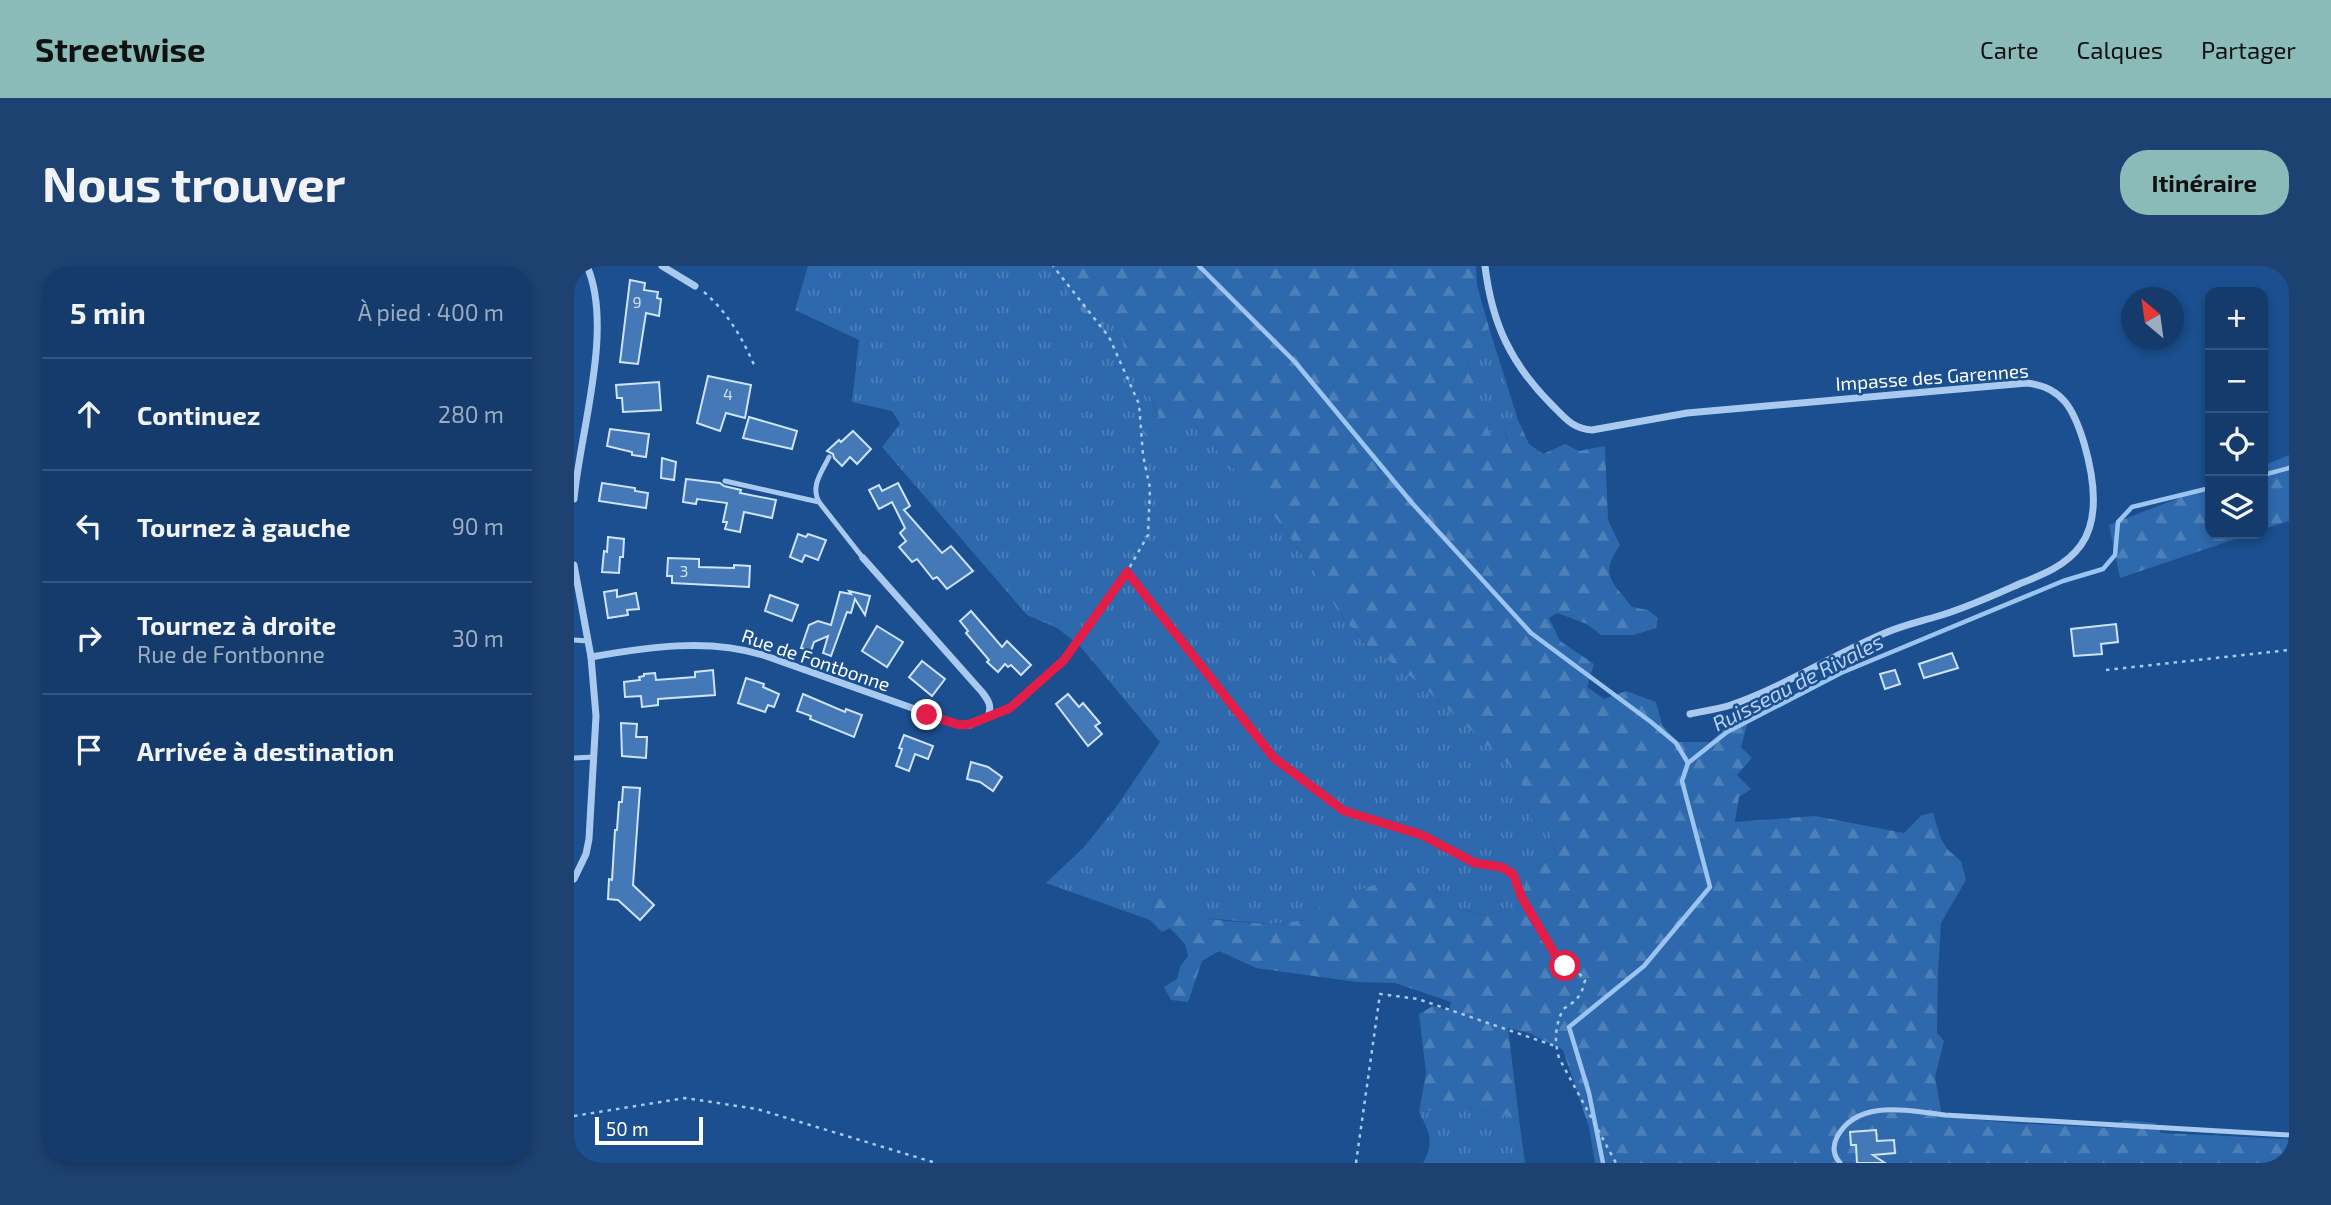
<!DOCTYPE html>
<html lang="fr">
<head>
<meta charset="utf-8">
<style>
	body { margin:0; font-family:"Exo 2",sans-serif; background:#1d4271; color:#f1f3f6 }
	.controls { position:absolute; right:21px; top:21px; display:grid; overflow:hidden; border-radius:14px; box-shadow:0 4px 10px #0003 }
	.controls button { width:63px; height:63px; display:grid; place-items:center; padding:0; border:0; border-bottom:2px solid #33557e; background:#143b6b; color:#f1f3f6; font:35px sans-serif }
	.compass { position:absolute; left:1547px; top:21px; width:63px; height:63px; border-radius:50%; background:#143b6b; box-shadow:0 4px 10px #0003; rotate:331deg }
	.scale { position:absolute; left:21px; bottom:18px; width:108px; box-sizing:border-box; padding-left:7px; border:4px solid #fff; border-top:0; font-size:19px; line-height:24px; white-space:nowrap; color:#fff; -webkit-text-stroke:5px #1b4f8f; paint-order:stroke }
	.stop { position:absolute; width:21px; height:21px; margin:-16px; border:5px solid #e11d48; border-radius:50%; background:#fff }
	.stop.end { background:#e11d48; border-color:#fff; box-shadow:0 2px 7px #0008 }
	.list { margin:0; padding:0; list-style:none }
	h2 { display:flex; justify-content:space-between; align-items:center; height:91px; margin:0; padding:0 28px; font-size:30px }
	h2 small { font-size:23px; font-weight:400; color:#9dadc1 }
	.list li { display:grid; grid-template-columns:46px 1fr auto; gap:21px; align-items:center; box-sizing:border-box; height:112px; padding:0 28px; border-top:2px solid #33557e }
	.list b { display:block; font-size:26px; white-space:nowrap }
	.list p { margin:0; font-size:23px; white-space:nowrap; color:#9dadc1 }
	.list em { font-size:23px; font-style:normal; color:#9dadc1 }
	.icon { flex:none; width:38px; height:38px; fill:none; stroke:currentColor; stroke-width:2; stroke-linecap:round; stroke-linejoin:round }
	.map { position:relative; flex:none; width:1715px; height:897px; overflow:hidden; border-radius:28px }
	header { display:flex; align-items:center; gap:42px; box-sizing:border-box; height:98px; padding:0 35px; background:#8bbbb9; color:#111 }
	header strong { font-size:33px }
	nav { display:flex; gap:38px; margin-inline-start:auto; font-size:24px }
	.intro { display:flex; align-items:center; justify-content:space-between; box-sizing:border-box; height:168px; padding:0 42px }
	h1 { margin:0; font-size:49px }
	.button { padding:18px 32px; border-radius:28px; background:#8bbbb9; color:#111; font-size:24px; font-weight:700 }
	main { display:flex; gap:42px; padding:0 42px }
	aside { flex:1; background:#143b6b; border-radius:28px; box-shadow:0 4px 10px #0003 }
	.map>svg:first-child { display:block }
	.grass { fill:url(#grass-tufts) }
	.forest { fill:url(#forest-firs) }
	.lines { fill:none; stroke-linecap:round; stroke-linejoin:round }
	.stream { stroke:#9cc4f0; stroke-width:4.5 }
	.building { fill:#4478b7; stroke:#cfe3fa; stroke-width:2 }
	.path { stroke:#a9c9ee; stroke-width:2.5; stroke-dasharray:3.5 5; stroke-linecap:butt }
	.lane { stroke:#a9c9ee; stroke-width:5 }
	.street { stroke:#a9c9ee; stroke-width:7 }
	.route { stroke:#e11d48; stroke-width:9 }
	.labels { text-anchor:middle; stroke-width:5; stroke-linejoin:round; paint-order:stroke }
	.number-label { font-size:16px; fill:#d0dded }
	.street-label { font-size:19px; fill:#fff; stroke:#1b4f8f }
	.water-label { font-size:21px; font-style:italic; fill:#b5d3f5; stroke:#1b4f8f }
</style>
</head>
<body>
<header>
<strong>Streetwise</strong>
<nav><a>Carte</a><a>Calques</a><a>Partager</a></nav>
</header>
<div class="intro"><h1>Nous trouver</h1><a class="button">Itinéraire</a></div>
<main>
<aside>
<h2>5 min<small>À pied · 400 m</small></h2>
<ul class="list">
<li><svg class="icon" aria-label="ahead" viewBox="0 0 24 24"><path d="M12 20V5M6 11l6-6 6 6"/></svg><div><b>Continuez</b></div><em>280 m</em></li>
<li><svg class="icon" aria-label="left" viewBox="0 0 24 24"><path d="M17 20v-9H6M10 6l-5 5 5 5"/></svg><div><b>Tournez à gauche</b></div><em>90 m</em></li>
<li><svg class="icon" aria-label="right" viewBox="0 0 24 24"><path d="M7 20v-9h11M14 6l5 5-5 5"/></svg><div><b>Tournez à droite</b><p>Rue de Fontbonne</p></div><em>30 m</em></li>
<li><svg class="icon" aria-label="arrive" viewBox="0 0 24 24"><path d="M6 21V4h12l-3 4 3 4H6"/></svg><div><b>Arrivée à destination</b></div></li>
</ul>
</aside>
<div class="map">
<svg width="1715" height="897" viewBox="0 0 1715 897">
	<defs>
		<pattern id="grass-tufts" width="24" height="20" patternUnits="userSpaceOnUse" patternTransform="scale(1.75)"><rect width="24" height="20" fill="#2e69ad"/><path d="M3 7l-1-3M5 7V3M7 7l1-3M15 17l-1-3M17 17v-4M19 17l1-3" fill="none" stroke="#4d80b9"/></pattern>
		<pattern id="forest-firs" width="22" height="20" patternUnits="userSpaceOnUse" patternTransform="scale(1.75)"><rect width="22" height="20" fill="#2e69ad"/><path d="M5 1l3.5 6h-7zM16 11l3.5 6h-7z" fill="#4d80b9"/></pattern>
	</defs>
	<rect width="100%" height="100%" fill="#1b4f8f"/>
	<g class="grass">
		<polygon points="234,0 477,0 499,35 521,61 539,55 570,116 585,152 597,156 611,148 689,235 748,315 762,342 789,376 845,417 946,508 956,552 974,561 982,589 952,609 948,638 913,649 883,643 851,617 741,653 696,658 630,652 607,634 581,631 576,654 472,617 510,581 543,540 586,476 505,379 483,362 453,349 308,181 326,158 318,145 278,136 285,74 221,44"/>
		<polygon points="915,62 944,154 929,160 934,175 917,172 891,90"/>
		<path d="M891 840 945 853 951 897H849C861 876 855 866 845 846Z"/>
	</g>
	<g class="forest">
		<path d="M477 0H902L903 19 915 62 891 90 917 172 934 174 929 160 944 154 955 178 969 188 991 178 1005 185 1031 180 1034 254 1046 279C1025 310 1038 315 1058 341L1074 344 1084 352 1082 362 1060 369H1027L1013 358 983 347 975 352 986 375 1020 398 1013 421 1030 433 1052 425 1082 436 1088 459 1104 476H1136L1163 451 1173 459 1167 481 1178 492 1163 509 1177 523 1165 531 1161 556 1241 550 1330 567 1348 549 1359 547 1367 573 1374 584 1387 595 1392 614 1367 657 1364 704 1363 767 1370 775 1361 811 1368 850 1437 857 1539 862 1550 854 1581 857 1587 867 1714 873 1715 897H1021L1015 861 989 784 955 767 934 762 945 853 891 840 845 846 852 807 845 748 859 740 875 745 877 736 821 717 783 716 682 702 645 685 628 695 614 736 597 734 590 721 603 713 606 701 614 690 611 678 596 662 588 666 576 654 581 631 607 634 630 652 652 655 696 658 741 653 747 635 810 616 851 617 883 643 913 649 948 638 952 609 982 589 974 561 956 552 945 508 845 417 789 376 762 342 748 315 689 235 611 148 597 157 590 176H578L568 166 572 157 585 151 570 116 539 56 521 61 499 35Z"/>
		<polygon points="1715,189 1715,255 1689,263 1689,200"/>
		<polygon points="1636,220 1636,268 1676,268 1546,312 1535,259"/>
	</g>
	<g class="lines">
		<g class="stream">
			<polyline points="625,0 721,96 838,237 957,367 1077,456 1102,477 1114,497"/>
			<polyline points="1689,209 1715,202"/>
			<polyline points="1029,897 1015,827 995,761 1070,700 1136,621 1108,515 1114,497 1153,466 1267,407 1489,315 1529,303 1541,289 1544,256 1558,241 1636,222"/>
		</g>
	</g>
	<g class="building">
		<polygon points="56,14 71,17 70,24 84,26 83,32 87,33 85,50 72,47 64,98 46,96"/>
		<polygon points="134,110 177,119 171,152 152,147 146,165 123,157"/>
		<polygon points="85,116 87,144 49,146 48,132 43,132 42,119"/>
		<polygon points="175,151 223,165 218,183 169,172"/>
		<polygon points="36,163 75,168 72,191 58,189 58,186 33,180"/>
		<polygon points="279,165 297,183 283,198 276,191 268,200 260,192 259,188 253,185 265,174 267,176"/>
		<polygon points="88,192 102,196 100,214 87,212"/>
		<polygon points="112,213 146,217 150,220 167,224 166,227 202,234 198,252 170,246 166,266 151,263 153,256 149,256 153,237 123,233 122,238 109,236"/>
		<polygon points="28,217 61,222 61,225 74,227 72,242 25,235"/>
		<polygon points="324,217 336,240 330,244 368,287 377,280 399,305 373,323 363,311 359,313 343,293 338,296 325,281 332,275 326,267 331,262 318,236 305,243 295,224 305,219 308,225"/>
		<polygon points="224,268 232,271 234,268 252,274 244,294 231,289 228,296 216,291"/>
		<polygon points="34,271 50,273 49,291 46,291 45,307 28,306 30,285 33,286"/>
		<polygon points="94,292 125,293 125,301 160,302 160,299 176,300 175,321 98,317 98,310 93,310"/>
		<polygon points="43,324 43,331 62,327 65,343 53,344 54,349 34,352 30,326"/>
		<polygon points="275,325 296,330 291,349 281,333 277,347 273,346 257,390 249,387 254,370 240,376 237,385 227,382 235,359 244,355 257,359 266,326 277,328"/>
		<polygon points="196,329 224,339 218,355 191,345"/>
		<polygon points="397,345 428,381 433,375 457,399 447,409 437,399 434,401 431,398 424,406 413,396 415,394 392,367 394,365 386,355"/>
		<polygon points="1542,358 1544,376 1527,378 1528,388 1500,390 1497,363"/>
		<polygon points="303,360 329,376 313,401 288,385"/>
		<polygon points="1378,387 1384,402 1350,412 1345,398"/>
		<polygon points="348,395 371,413 358,430 335,411"/>
		<polygon points="139,404 141,429 84,433 84,439 68,441 67,430 51,431 50,416 66,414 65,411 70,410 70,408 81,407 82,414 121,411 121,406"/>
		<polygon points="1321,404 1326,418 1311,423 1306,408"/>
		<polygon points="172,412 190,418 189,421 205,428 200,441 194,439 191,446 164,437"/>
		<polygon points="229,428 271,446 272,443 288,449 280,471 236,453 237,450 223,445"/>
		<polygon points="494,428 505,441 509,437 526,457 521,460 528,468 514,480 482,438"/>
		<polygon points="47,457 63,458 62,471 73,471 72,492 48,490"/>
		<polygon points="330,469 359,480 354,493 341,488 335,505 322,500 328,483 325,482"/>
		<polygon points="397,496 414,501 428,511 419,525 406,516 393,513"/>
		<polygon points="49,521 66,522 59,619 80,639 66,654 44,634 34,633 35,613 38,614 41,564 43,564 45,536 48,536"/>
		<polygon points="1302,864 1303,875 1320,874 1321,887 1299,889 1311,897 1283,897 1282,879 1277,879 1276,866"/>
	</g>
	<g class="lines">
		<g class="path">
			<path d="M130 26C153 46 168 71 180 99"/>
			<path d="M553 306 700 492 770 545 848 569 901 597 927 602 939 608 948 632 982 690 991 700 1002 704 1011 714C1008 729 1003 735 989 743 981 761 980 774 985 792L1042 897"/>
			<polyline points="1532,404 1715,384"/>
			<polyline points="427,445 435,442 490,394 553,306 574,269 576,222 569,189 565,138 535,71 479,0"/>
			<polyline points="0,850 111,832 183,843 362,897"/>
			<polyline points="782,897 806,728 844,733 981,780"/>
		</g>
		<g class="lane">
			<polyline points="151,215 245,236 289,292"/>
			<path d="M245 236C236 220 248 206 255 191"/>
			<polyline points="0,374 14,375"/>
			<polyline points="0,492 20,491"/>
			<path d="M1266 897C1259 889 1258 881 1263 871 1284 832 1336 845 1371 849L1715 869"/>
		</g>
		<g class="street">
			<polyline points="88,0 121,20"/>
			<path d="M911 0C918 58 937 98 978 139 991 152 999 163 1018 164L1113 147 1453 117C1489 121 1500 144 1510 177 1519 208 1527 251 1507 279 1492 300 1468 309 1445 318 1418 330 1390 343 1361 351 1344 356 1327 360 1311 367 1259 389 1211 420 1157 439 1144 443 1130 445 1116 448"/>
			<path d="M0 233C6 166 40 62 13 0"/>
			<polyline points="0,299 17,391 22,450 15,573 12,588 0,613"/>
			<path d="M17 391C74 381 133 372 189 389L386 459H396L414 451C418 440 415 435 408 426L289 292"/>
		</g>
	</g>
	<g class="lines">
		<polyline class="route" points="353,449 386,459 396,458 436,442 490,394 553,306 700,492 770,545 848,569 901,597 927,601 939,608 948,632 982,690 991,700"/>
	</g>
	<g class="labels">
		<g class="number-label">
			<text x="63" y="42">9</text>
			<text x="154" y="134">4</text>
			<text x="110" y="311">3</text>
		</g>
		<g class="street-label">
			<text transform="translate(1358 111) rotate(-4)" y="7">Impasse des Garennes</text>
			<text transform="translate(242 394) rotate(19)" y="7">Rue de Fontbonne</text>
		</g>
		<g class="water-label">
			<text transform="translate(1224 417) rotate(-27)" y="7">Ruisseau de Rivales</text>
		</g>
	</g>
</svg>
<div class="controls">
<button>+</button>
<button>−</button>
<button><svg class="icon" aria-label="locate" viewBox="0 0 24 24"><circle cx="12" cy="12" r="6"/><path d="M12 2v4M12 18v4M2 12h4M18 12h4"/></svg></button>
<button><svg class="icon" aria-label="layers" viewBox="0 0 24 24"><path d="M12 4l9 5-9 5-9-5zM3 14l9 5 9-5"/></svg></button>
</div>
<svg class="compass" viewBox="-18 -18 36 36"><path d="M0-13l5 13h-10z" fill="#e53935"/><path d="M0 13l5-13h-10z" fill="#9dadc1"/></svg>
<div class="scale">50 m</div>
<div class="stop" style="left:991px;top:700px"></div>
<div class="stop end" style="left:353px;top:449px"></div>
</div>
</main>
</body>
</html>
